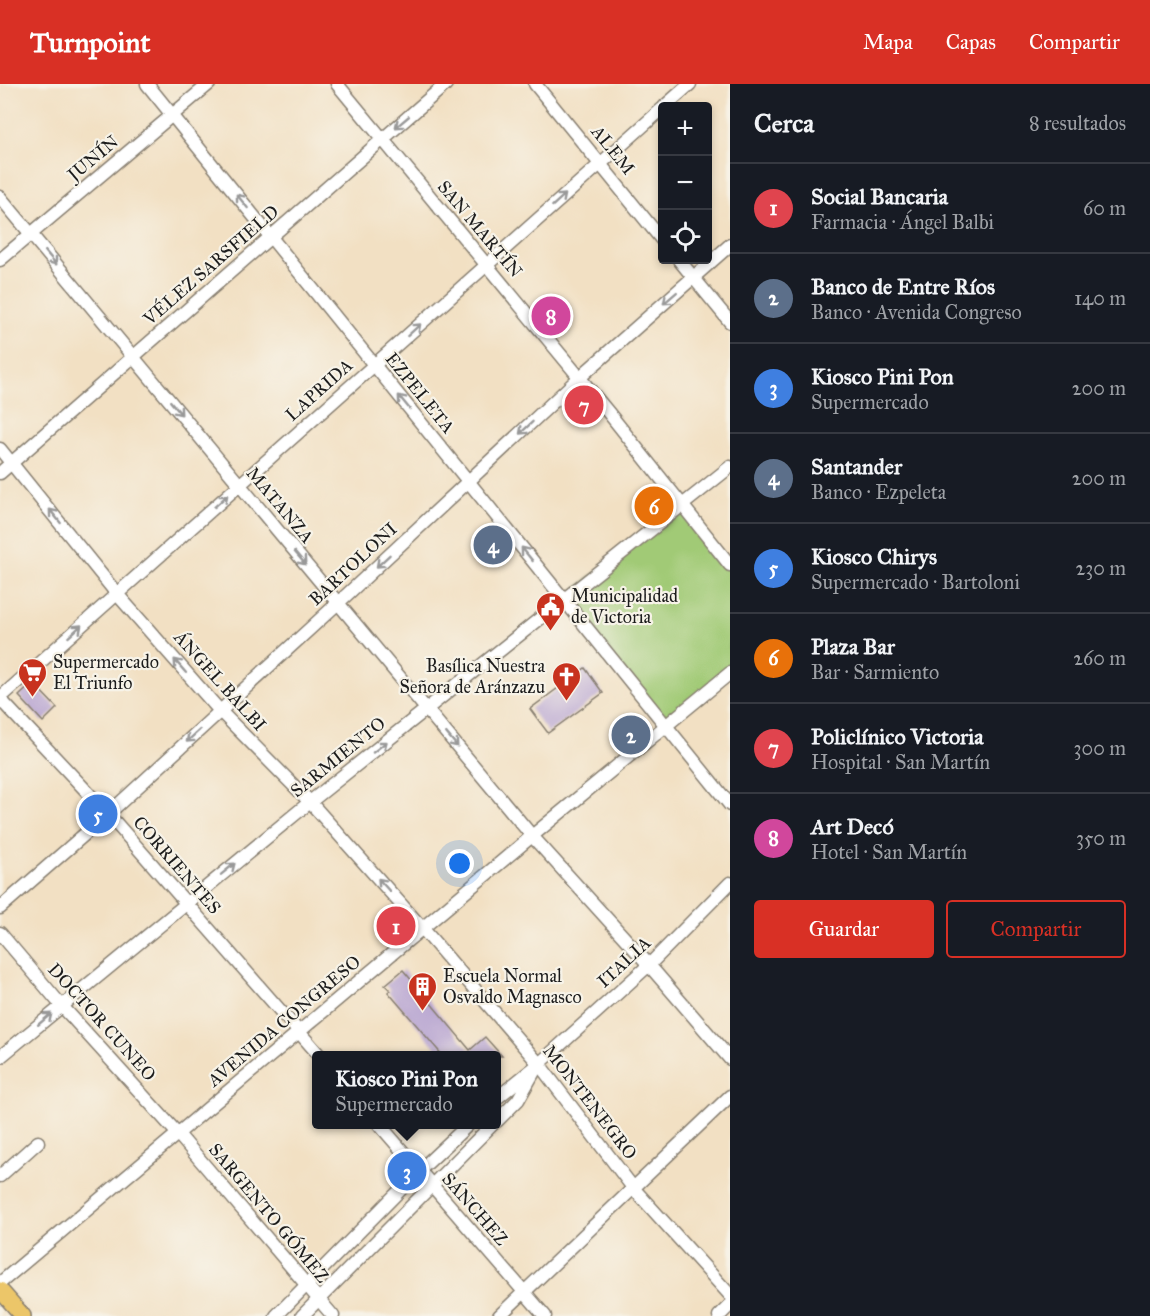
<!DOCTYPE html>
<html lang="es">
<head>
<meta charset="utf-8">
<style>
	body { margin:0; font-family:"IM FELL Great Primer",serif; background:#242831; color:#f1f3f6 }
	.controls { position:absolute; right:18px; top:18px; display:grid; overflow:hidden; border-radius:6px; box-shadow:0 3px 9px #0003 }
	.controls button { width:54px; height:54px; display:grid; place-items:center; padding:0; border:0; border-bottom:2px solid #363941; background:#171b24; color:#f1f3f6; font:30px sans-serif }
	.you { position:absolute; left:460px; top:780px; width:21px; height:21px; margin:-15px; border:4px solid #fff; border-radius:50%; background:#1a73e8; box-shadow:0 0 0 9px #1a73e833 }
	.badge { display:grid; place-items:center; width:39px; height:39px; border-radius:50%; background:#d93025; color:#fff; font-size:20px; font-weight:700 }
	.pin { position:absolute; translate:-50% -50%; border:3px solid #fff; box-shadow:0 2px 6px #0006 }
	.popup { position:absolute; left:312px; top:967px; width:189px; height:78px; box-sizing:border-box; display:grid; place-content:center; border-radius:6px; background:#171b24; filter:drop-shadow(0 2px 4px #0005); font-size:20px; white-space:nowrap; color:#9ea1a6 }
	.popup b { font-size:22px; color:#f1f3f6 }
	.popup::after { content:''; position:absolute; left:50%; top:100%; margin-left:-12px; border:12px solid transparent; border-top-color:#171b24 }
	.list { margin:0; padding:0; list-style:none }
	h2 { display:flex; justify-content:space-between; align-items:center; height:78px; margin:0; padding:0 24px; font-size:26px }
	h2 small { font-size:20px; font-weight:400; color:#9ea1a6 }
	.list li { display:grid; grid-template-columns:39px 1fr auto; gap:18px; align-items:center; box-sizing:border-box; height:90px; padding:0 24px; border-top:2px solid #363941 }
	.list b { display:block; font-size:22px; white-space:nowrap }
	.list p { margin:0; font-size:20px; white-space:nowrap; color:#9ea1a6 }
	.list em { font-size:20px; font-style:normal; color:#9ea1a6 }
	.actions { display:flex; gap:12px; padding:18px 24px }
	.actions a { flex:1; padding:14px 0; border:2px solid #d93025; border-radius:6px; text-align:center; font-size:21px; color:#d93025 }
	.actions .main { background:#d93025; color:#fff }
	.icon { flex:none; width:33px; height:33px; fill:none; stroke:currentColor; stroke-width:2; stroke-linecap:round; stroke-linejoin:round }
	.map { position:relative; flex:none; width:730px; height:1232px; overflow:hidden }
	header { display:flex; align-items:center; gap:36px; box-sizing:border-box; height:84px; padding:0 30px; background:#d93025; color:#fff }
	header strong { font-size:28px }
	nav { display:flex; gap:33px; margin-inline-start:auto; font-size:21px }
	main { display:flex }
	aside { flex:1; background:#171b24 }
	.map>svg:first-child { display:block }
	.green { fill:#a1ca76; stroke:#5e7349; stroke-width:1.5 }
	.building { fill:#baa7d2 }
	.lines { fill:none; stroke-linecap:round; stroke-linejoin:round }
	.minor-casing { stroke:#877e70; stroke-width:15 }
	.major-casing { stroke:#877e70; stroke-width:18 }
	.minor { stroke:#fff; stroke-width:12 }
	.major { stroke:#ecc669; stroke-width:15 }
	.oneway { stroke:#999 }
	.labels { text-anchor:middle; stroke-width:4.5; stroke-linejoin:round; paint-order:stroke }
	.street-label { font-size:18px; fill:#1c1c1c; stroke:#f7f3e8 }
	.poi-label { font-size:18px; fill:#1c1c1c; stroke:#f7f3e8; text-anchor:start }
</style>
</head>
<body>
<header>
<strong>Turnpoint</strong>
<nav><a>Mapa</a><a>Capas</a><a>Compartir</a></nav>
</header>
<main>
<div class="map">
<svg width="730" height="1232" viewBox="0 0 730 1232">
	<rect width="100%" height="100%" fill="#f7f3e8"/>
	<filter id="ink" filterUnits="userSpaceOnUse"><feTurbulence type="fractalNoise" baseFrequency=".0167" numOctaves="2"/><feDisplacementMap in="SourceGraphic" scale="12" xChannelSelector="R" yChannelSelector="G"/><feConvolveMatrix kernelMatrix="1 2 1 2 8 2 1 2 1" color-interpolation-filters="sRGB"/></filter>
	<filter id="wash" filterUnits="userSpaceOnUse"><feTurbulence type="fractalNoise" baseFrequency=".008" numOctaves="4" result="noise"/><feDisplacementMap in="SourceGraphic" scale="24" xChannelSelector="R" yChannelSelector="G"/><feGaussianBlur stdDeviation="1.35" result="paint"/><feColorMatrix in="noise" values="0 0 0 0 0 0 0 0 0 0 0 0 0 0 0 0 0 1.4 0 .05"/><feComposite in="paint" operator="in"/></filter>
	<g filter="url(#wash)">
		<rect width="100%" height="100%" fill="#f2e0c3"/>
		<polygon class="green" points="682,421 730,481 730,589 666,641 563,515"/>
		<g id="blocks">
			<g class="building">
				<polygon points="585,584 603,609 548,649 530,625"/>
				<polygon points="33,599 57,624 43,638 19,612"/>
				<polygon points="403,886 470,966 485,953 502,972 443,972 388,908 390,906 385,901"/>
			</g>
		</g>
	</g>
	<g filter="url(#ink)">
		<use href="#blocks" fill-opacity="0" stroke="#877e70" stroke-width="1.5"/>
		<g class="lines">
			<defs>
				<g id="minor">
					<polyline points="147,0 730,721"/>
					<polyline points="337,0 608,328 730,481"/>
					<polyline points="535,0 662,156"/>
					<polyline points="665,22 690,0"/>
					<polyline points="0,113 532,752 649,881 730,975"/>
					<polyline points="0,176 209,0"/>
					<polyline points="679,176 730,238"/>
					<polyline points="0,365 117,510 220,627 310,718 423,845 539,980 634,1105 730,1211"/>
					<polyline points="0,389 446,0"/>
					<polyline points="0,614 662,25"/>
					<polyline points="0,615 108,730 320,972"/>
					<polyline points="0,824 108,730 338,519 579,294 730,161"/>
					<polyline points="0,849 61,921 178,1050 333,1232"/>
					<polyline points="0,973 310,718 730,383"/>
					<polyline points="497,1014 539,980 649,881 730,799"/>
					<polyline points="497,1037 518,1016 535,986"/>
					<polyline points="379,1040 545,1232"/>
					<polyline points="0,1092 38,1058"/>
					<polyline points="0,1199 532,752 730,589"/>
					<polyline points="276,1232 419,1087 469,1040"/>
					<polyline points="302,1232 493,1040"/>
					<polyline points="499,1232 730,1012"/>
					<polyline points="719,1232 730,1221"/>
				</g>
				<polyline id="major" points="0,1206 23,1232"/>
			</defs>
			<use href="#minor" class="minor-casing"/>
			<use href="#major" class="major-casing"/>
			<use href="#minor" class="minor"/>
			<use href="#major" class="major"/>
		</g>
		<defs><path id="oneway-shaft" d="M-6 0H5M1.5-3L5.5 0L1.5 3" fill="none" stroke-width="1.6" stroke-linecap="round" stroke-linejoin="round" transform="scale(1.5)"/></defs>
		<g class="oneway">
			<use href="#oneway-shaft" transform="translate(402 38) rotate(140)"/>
			<use href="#oneway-shaft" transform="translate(559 116) rotate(-42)"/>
			<use href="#oneway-shaft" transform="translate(242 117) rotate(-129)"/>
			<use href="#oneway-shaft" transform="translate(51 174) rotate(50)"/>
			<use href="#oneway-shaft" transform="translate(670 214) rotate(139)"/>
			<use href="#oneway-shaft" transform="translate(414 246) rotate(-42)"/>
			<use href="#oneway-shaft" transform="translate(404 318) rotate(-129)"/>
			<use href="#oneway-shaft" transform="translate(176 324) rotate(50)"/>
			<use href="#oneway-shaft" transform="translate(526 344) rotate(137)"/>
			<use href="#oneway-shaft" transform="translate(221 417) rotate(-42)"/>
			<use href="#oneway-shaft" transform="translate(55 432) rotate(-129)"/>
			<use href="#oneway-shaft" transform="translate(527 470) rotate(-129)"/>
			<use href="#oneway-shaft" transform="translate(300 474) rotate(50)"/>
			<use href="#oneway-shaft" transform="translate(383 477) rotate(137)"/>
			<use href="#oneway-shaft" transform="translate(75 547) rotate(-42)"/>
			<use href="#oneway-shaft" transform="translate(180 582) rotate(-131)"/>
			<use href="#oneway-shaft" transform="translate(193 652) rotate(138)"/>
			<use href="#oneway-shaft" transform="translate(452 656) rotate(50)"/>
			<use href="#oneway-shaft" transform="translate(380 663) rotate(-38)"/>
			<use href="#oneway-shaft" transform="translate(228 785) rotate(-39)"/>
			<use href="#oneway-shaft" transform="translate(384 801) rotate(-132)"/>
			<use href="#oneway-shaft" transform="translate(45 935) rotate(-40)"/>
		</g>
	</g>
	<defs>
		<symbol id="civic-pin" viewBox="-11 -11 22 30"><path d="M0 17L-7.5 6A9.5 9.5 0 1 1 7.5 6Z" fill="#c8321e" stroke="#f7f3e8"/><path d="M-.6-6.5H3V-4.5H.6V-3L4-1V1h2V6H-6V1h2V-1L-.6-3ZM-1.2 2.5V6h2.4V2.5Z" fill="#fff"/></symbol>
		<symbol id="supermarket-pin" viewBox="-11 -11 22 30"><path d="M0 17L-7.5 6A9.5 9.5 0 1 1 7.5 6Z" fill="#c8321e" stroke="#f7f3e8"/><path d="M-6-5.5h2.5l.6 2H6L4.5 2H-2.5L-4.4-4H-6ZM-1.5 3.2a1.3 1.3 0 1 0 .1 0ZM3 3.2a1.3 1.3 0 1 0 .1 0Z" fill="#fff"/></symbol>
		<symbol id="church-pin" viewBox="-11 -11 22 30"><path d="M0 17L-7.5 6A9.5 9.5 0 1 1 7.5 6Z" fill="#c8321e" stroke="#f7f3e8"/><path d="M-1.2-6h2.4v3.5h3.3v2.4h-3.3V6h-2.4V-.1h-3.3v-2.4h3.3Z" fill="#fff"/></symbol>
		<symbol id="building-pin" viewBox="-11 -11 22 30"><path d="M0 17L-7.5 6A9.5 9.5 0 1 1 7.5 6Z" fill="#c8321e" stroke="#f7f3e8"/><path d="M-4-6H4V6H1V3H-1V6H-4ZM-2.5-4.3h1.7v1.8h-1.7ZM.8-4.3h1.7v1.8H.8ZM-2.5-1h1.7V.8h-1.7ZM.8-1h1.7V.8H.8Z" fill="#fff"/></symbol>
	</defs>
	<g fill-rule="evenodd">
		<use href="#civic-pin" x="534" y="506" width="33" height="45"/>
		<use href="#supermarket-pin" x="16" y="572" width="33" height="45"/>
		<use href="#church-pin" x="550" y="576" width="33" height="45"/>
		<use href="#building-pin" x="406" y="886" width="33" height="45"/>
	</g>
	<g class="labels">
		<g class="street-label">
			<text transform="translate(613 66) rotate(51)" y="6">ALEM</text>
			<text transform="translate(93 74) rotate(-40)" y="6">JUNÍN</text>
			<text transform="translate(480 145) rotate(50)" y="6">SAN MARTÍN</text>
			<text transform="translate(211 181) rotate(-41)" y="6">VÉLEZ SARSFIELD</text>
			<text transform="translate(319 306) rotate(-42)" y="6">LAPRIDA</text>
			<text transform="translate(420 309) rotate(51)" y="6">EZPELETA</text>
			<text transform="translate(280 421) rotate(50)" y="6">MATANZA</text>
			<text transform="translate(353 480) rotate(-43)" y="6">BARTOLONI</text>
			<text transform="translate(220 597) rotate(48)" y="6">ÁNGEL BALBI</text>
			<text transform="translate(338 673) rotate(-39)" y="6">SARMIENTO</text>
			<text transform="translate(177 781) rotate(49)" y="6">CORRIENTES</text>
			<text transform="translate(624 878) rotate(-43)" y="6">ITALIA</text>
			<text transform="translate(284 937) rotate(-40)" y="6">AVENIDA CONGRESO</text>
			<text transform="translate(102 938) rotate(48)" y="6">DOCTOR CUNEO</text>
			<text transform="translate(590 1018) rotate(52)" y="6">MONTENEGRO</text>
			<text transform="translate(475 1125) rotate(49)" y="6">SÁNCHEZ</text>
			<text transform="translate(269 1129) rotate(50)" y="6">SARGENTO GÓMEZ</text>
		</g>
		<g class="poi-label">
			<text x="571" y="518">Municipalidad<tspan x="571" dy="21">de Victoria</tspan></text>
			<text x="53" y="584">Supermercado<tspan x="53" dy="21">El Triunfo</tspan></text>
			<text x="545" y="588" text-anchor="end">Basílica Nuestra<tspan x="545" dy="21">Señora de Aránzazu</tspan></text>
			<text x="443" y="898">Escuela Normal<tspan x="443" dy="21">Osvaldo Magnasco</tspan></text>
		</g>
	</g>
</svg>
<div class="controls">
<button>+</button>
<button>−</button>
<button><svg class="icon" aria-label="locate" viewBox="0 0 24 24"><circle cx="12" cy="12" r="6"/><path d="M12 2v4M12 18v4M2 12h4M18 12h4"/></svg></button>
</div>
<div class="you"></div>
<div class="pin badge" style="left:396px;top:842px;background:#e0444e">1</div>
<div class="pin badge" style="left:631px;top:651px;background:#5c6f8a">2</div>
<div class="pin badge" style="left:407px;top:1087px;background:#3f7fe0">3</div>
<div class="popup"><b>Kiosco Pini Pon</b>Supermercado</div>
<div class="pin badge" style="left:493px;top:461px;background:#5c6f8a">4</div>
<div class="pin badge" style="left:98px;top:730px;background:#3f7fe0">5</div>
<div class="pin badge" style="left:654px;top:422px;background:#e8710a">6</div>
<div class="pin badge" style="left:584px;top:321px;background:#e0444e">7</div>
<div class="pin badge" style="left:551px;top:232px;background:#d1479c">8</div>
</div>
<aside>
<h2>Cerca<small>8 resultados</small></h2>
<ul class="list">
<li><span class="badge" style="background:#e0444e">1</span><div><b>Social Bancaria</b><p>Farmacia · Ángel Balbi</p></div><em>60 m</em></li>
<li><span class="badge" style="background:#5c6f8a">2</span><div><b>Banco de Entre Ríos</b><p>Banco · Avenida Congreso</p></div><em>140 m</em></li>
<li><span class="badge" style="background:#3f7fe0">3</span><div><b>Kiosco Pini Pon</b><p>Supermercado</p></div><em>200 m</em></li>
<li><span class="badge" style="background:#5c6f8a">4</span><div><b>Santander</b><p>Banco · Ezpeleta</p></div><em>200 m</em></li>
<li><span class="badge" style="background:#3f7fe0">5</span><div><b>Kiosco Chirys</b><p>Supermercado · Bartoloni</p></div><em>230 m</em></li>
<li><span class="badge" style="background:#e8710a">6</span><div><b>Plaza Bar</b><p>Bar · Sarmiento</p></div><em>260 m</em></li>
<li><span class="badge" style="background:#e0444e">7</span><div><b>Policlínico Victoria</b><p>Hospital · San Martín</p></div><em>300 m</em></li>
<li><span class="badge" style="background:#d1479c">8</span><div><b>Art Decó</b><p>Hotel · San Martín</p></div><em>350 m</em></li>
</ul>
<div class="actions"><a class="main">Guardar</a><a>Compartir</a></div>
</aside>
</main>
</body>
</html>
